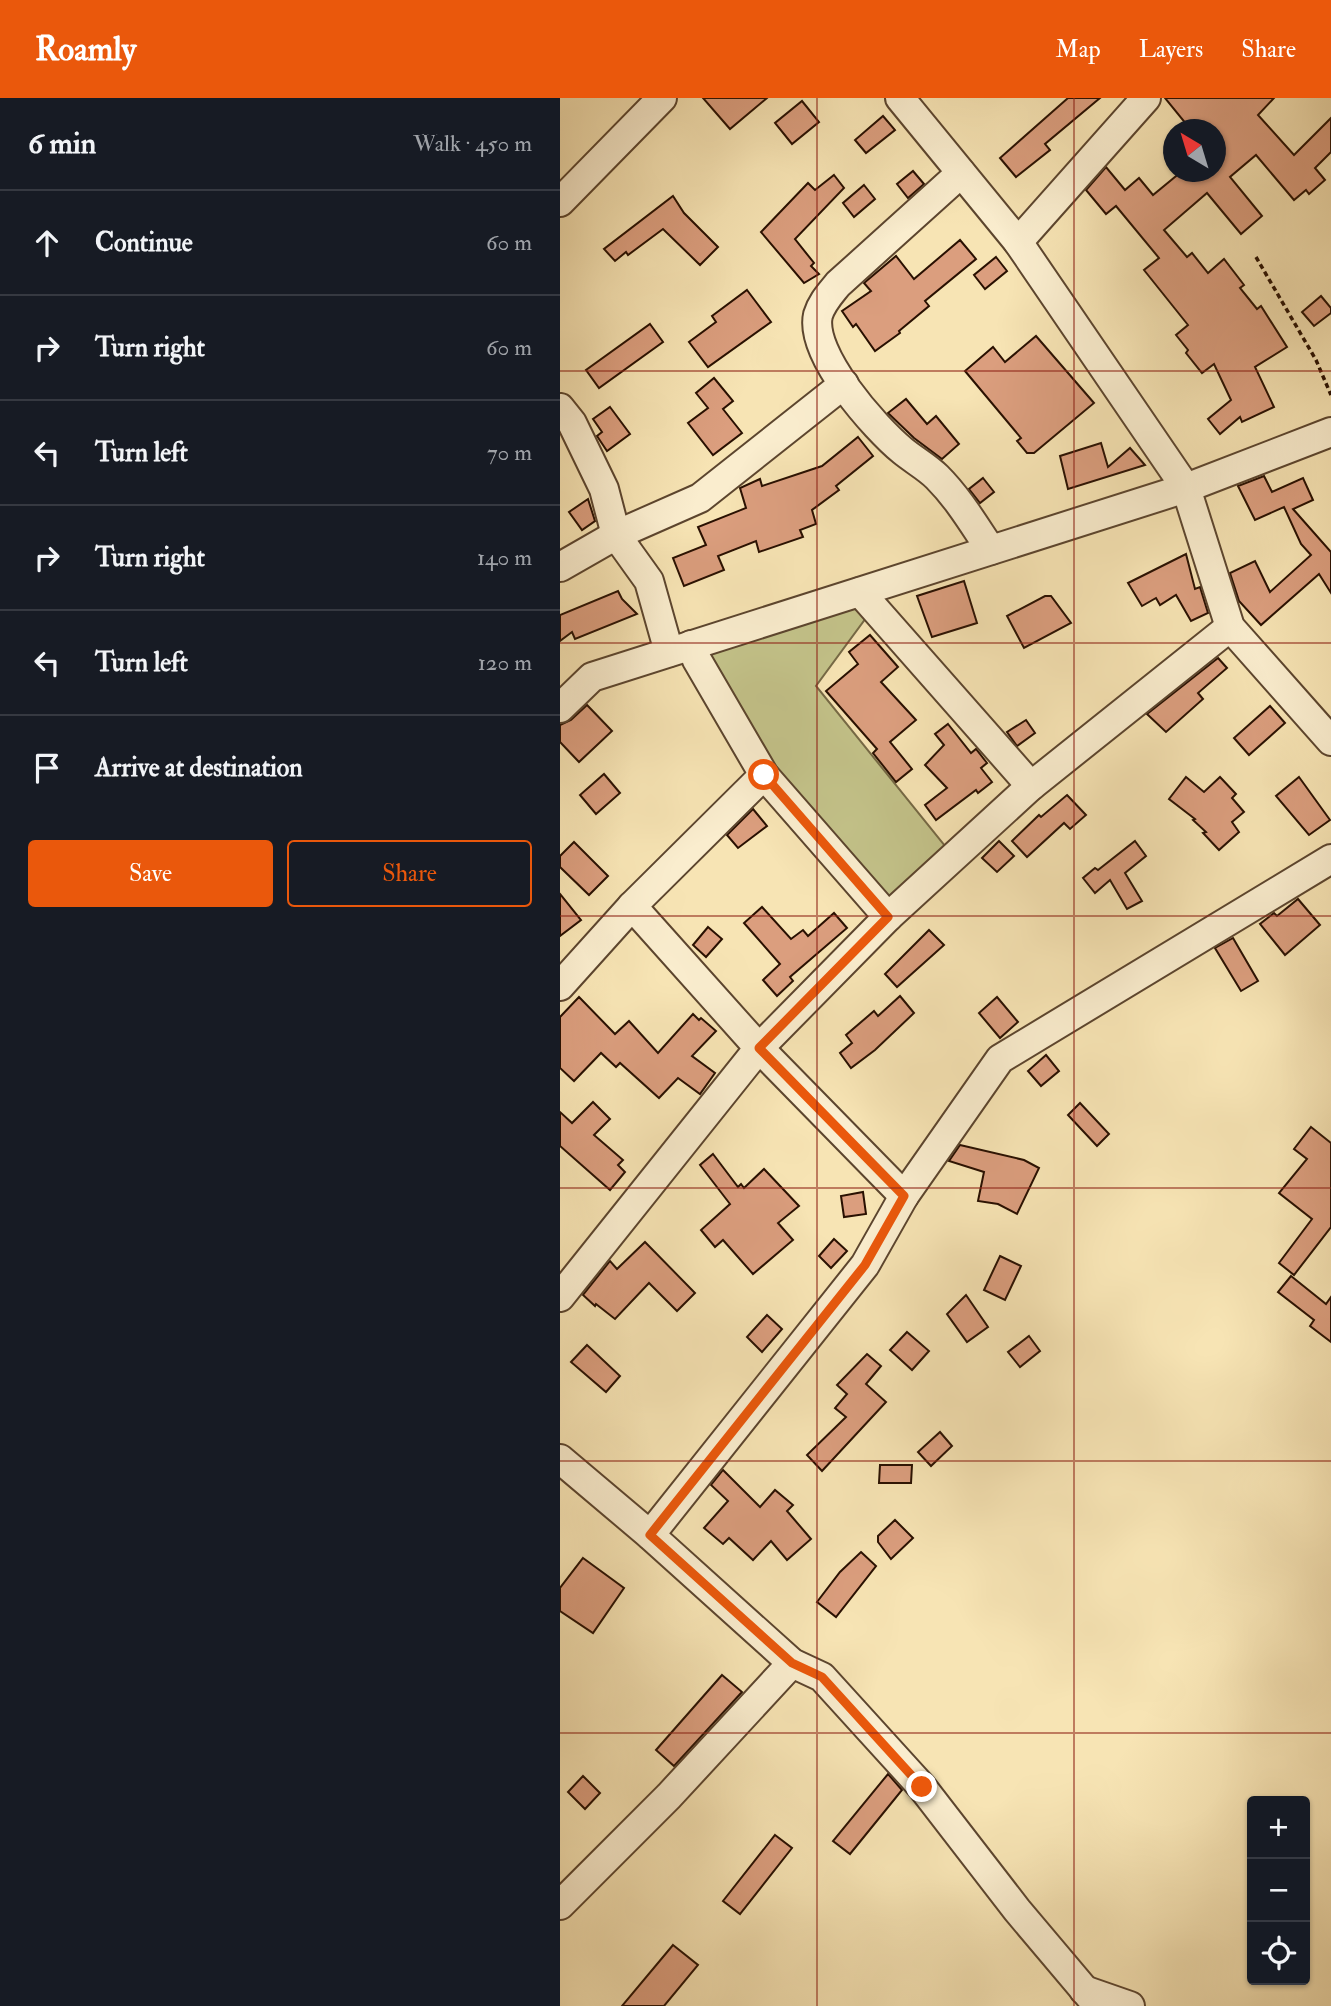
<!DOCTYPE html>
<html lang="en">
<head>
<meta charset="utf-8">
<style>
	body { margin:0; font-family:"IM FELL Double Pica",serif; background:#20242c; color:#f1f3f6 }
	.controls { position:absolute; right:21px; bottom:21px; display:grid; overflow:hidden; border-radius:7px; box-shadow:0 2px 5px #0004 }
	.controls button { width:63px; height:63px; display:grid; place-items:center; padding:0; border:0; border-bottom:2px solid #363941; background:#171b24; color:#f1f3f6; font:35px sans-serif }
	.compass { position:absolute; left:603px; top:21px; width:63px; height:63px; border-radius:50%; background:#171b24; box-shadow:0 2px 5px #0004; rotate:322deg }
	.stop { position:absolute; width:21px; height:21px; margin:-16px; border:5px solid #ea580c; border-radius:50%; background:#fff }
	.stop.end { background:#ea580c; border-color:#fff; box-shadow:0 2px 7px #0008 }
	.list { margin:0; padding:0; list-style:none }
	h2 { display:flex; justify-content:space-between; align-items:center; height:91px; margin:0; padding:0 28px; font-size:30px }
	h2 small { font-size:23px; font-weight:400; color:#9ea1a6 }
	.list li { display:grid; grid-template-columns:46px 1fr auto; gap:21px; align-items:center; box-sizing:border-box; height:105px; padding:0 28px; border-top:2px solid #363941 }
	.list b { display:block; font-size:26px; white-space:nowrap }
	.list em { font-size:23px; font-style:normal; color:#9ea1a6 }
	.actions { display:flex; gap:14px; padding:21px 28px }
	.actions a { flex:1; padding:16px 0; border:2px solid #ea580c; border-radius:7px; text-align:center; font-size:24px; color:#ea580c }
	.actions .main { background:#ea580c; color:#fff }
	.icon { flex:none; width:38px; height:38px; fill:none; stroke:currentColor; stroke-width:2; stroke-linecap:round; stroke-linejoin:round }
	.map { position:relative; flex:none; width:771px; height:1908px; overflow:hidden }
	header { display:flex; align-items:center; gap:42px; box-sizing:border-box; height:98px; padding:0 35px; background:#ea580c; color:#fff }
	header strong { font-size:33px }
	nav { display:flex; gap:38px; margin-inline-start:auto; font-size:24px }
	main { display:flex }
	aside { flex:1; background:#171b24 }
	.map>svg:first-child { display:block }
	.green { fill:#c3c289; stroke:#766945; stroke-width:2 }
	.building { fill:#db9e7e; stroke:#291001; stroke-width:2 }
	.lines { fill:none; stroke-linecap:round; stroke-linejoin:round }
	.minor-casing { stroke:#5c452e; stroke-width:32 }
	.path { stroke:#291001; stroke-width:3.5; stroke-dasharray:5 3.5; stroke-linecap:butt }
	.minor { stroke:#faedce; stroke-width:28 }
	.route { stroke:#ea580c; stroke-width:9 }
	.grid { fill:none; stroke:#8f2418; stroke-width:2; stroke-opacity:0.55 }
</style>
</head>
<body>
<header>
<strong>Roamly</strong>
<nav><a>Map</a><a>Layers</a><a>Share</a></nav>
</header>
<main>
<aside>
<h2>6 min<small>Walk · 450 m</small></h2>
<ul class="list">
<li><svg class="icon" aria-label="ahead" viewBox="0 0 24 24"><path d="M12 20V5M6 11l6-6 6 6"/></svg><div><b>Continue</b></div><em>60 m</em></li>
<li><svg class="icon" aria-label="right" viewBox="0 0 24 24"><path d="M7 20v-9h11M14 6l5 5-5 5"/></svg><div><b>Turn right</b></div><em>60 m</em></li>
<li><svg class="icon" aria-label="left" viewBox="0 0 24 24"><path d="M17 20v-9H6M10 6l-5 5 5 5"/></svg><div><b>Turn left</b></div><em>70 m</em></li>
<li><svg class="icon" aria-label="right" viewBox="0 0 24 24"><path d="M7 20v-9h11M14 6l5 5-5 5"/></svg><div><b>Turn right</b></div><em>140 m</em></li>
<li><svg class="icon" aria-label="left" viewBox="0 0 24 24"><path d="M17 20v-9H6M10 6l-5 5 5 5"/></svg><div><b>Turn left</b></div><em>120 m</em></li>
<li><svg class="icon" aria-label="arrive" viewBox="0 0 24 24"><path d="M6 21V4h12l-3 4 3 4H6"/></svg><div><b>Arrive at destination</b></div></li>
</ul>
<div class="actions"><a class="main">Save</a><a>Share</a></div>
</aside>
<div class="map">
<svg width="771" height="1908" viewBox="0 0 771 1908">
	<rect width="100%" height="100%" fill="#f7e4b4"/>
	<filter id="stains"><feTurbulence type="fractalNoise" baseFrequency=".00286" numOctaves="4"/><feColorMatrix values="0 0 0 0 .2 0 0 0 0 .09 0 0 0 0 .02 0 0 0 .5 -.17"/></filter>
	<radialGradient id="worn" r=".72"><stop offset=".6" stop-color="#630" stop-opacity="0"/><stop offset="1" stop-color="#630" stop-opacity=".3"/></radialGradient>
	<polygon class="green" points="300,494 314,509 256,588 394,759 324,815 204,677 131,547"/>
	<g class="building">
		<polygon points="143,0 207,0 170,31"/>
		<polygon points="508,0 540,0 485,46 490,52 456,79 440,60"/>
		<polygon points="605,0 714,0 698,17 734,57 771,20 771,54 755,70 765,82 749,96 746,92 734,102 696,57 670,79 702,118 681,136 647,95 604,132 627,159 632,155 648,175 664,161 684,187 680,190 697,211 701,208 727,249 695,269 714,309 682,324 680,319 660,336 648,321 671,302 654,266 642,275 626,255 628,252 616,237 628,227 584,172 599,160 556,108 546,116 526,92 546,69 565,92 579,80 593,97 621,74 655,74 655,32 631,32"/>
		<polygon points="242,3 259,24 232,46 215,25"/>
		<polygon points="323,18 335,32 306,55 295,42"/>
		<polygon points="353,73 364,86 348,100 337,86"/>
		<polygon points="274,77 284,90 235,141 254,165 251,168 259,176 244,185 201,134 248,85 255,92"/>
		<polygon points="304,87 315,101 294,119 283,105"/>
		<polygon points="113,98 124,115 158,149 140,167 103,131 68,157 66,154 55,163 44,151"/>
		<polygon points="400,142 416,161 365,203 369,208 339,233 340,235 315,253 296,226 293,229 282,213 311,193 304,185 336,158 354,181"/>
		<polygon points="436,159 447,173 425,191 414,177"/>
		<polygon points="187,192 211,224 148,269 129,244 156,224 152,218"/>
		<polygon points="761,198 771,210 771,215 754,228 742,214"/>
		<polygon points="90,226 103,244 39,290 26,272"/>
		<polygon points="476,238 534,305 474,355 467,355 457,343 461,340 405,273 433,249 445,264"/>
		<polygon points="154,280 173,303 163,311 182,335 153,357 128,325 148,310 136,295"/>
		<polygon points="346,301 367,326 376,318 399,346 382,361 354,340 328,315"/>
		<polygon points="50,309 70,336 47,353 37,338 42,334 33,321"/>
		<polygon points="298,339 313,358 276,388 279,392 252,412 256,426 240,432 243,439 199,454 196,443 158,458 164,472 124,488 113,460 146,447 138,429 186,410 180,390 200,381 202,388 262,368"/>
		<polygon points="541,345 548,369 570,350 585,367 508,391 500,358"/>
		<polygon points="704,378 712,394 743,380 753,402 733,411 771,454 771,495 759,476 701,527 679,503 670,475 695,463 710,494 751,457 741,446 724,409 695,422 678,388"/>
		<polygon points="423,380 434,394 420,405 409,391"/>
		<polygon points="28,401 35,423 22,432 9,414"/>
		<polygon points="626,456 635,491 640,489 648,515 631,523 616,497 600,507 596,500 582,508 568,485"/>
		<polygon points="404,483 417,525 372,539 357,498"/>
		<polygon points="58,493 62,501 77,516 15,541 12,534 0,543 0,517"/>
		<polygon points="485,498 491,498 511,525 464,550 447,518"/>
		<polygon points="310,537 338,569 321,584 356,622 330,644 352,671 336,684 313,655 317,651 266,593 298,566 289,554"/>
		<polygon points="658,560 667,570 638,595 643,601 606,634 587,616"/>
		<polygon points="27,607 52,633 19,664 0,644 0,627 11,622"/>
		<polygon points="710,608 725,625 689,657 674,640"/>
		<polygon points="466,622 475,635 457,648 447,634"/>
		<polygon points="388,626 411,655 416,651 427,665 421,670 432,684 418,695 416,692 376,722 365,707 387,690 365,667 384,647 375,636"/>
		<polygon points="44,676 60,695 36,716 20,697"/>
		<polygon points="626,679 644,694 660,679 676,696 672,700 684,714 672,724 679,734 659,752 643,735 646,734 633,722 635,721 609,701"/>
		<polygon points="739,679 770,722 749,737 716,698"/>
		<polygon points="507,697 526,717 510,731 504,725 467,759 452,743 479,717 481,719"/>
		<polygon points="193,711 207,728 178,750 167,737"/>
		<polygon points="439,743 454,758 437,774 422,760"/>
		<polygon points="575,743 586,758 565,775 582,803 567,811 550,782 535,795 523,780 535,770 538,772"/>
		<polygon points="14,744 48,778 29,797 0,769 0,758"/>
		<polygon points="0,796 21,822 0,838"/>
		<polygon points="738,801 760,827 725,857 700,826 714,815 717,818"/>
		<polygon points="202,809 231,841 243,832 248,838 274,815 287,830 230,879 233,883 217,898 203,882 220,866 184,825"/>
		<polygon points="148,829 162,841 146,859 133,847"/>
		<polygon points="369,832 384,847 337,889 325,876"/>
		<polygon points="673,840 698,883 681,893 655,850"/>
		<polygon points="340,898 354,915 315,952 291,970 280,955 292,945 286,937 314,913 318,918"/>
		<polygon points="19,899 55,936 69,923 98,955 133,916 139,922 141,920 156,933 132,958 155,975 140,996 118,980 99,1000 60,965 56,969 41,955 14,983 0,970 0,919"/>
		<polygon points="437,899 458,924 440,940 419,915"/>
		<polygon points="486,957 499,973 481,988 468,973"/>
		<polygon points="33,1004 50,1021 34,1037 63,1062 58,1067 65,1074 50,1092 0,1048 0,1014 12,1025"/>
		<polygon points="520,1005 549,1036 537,1048 508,1017"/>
		<polygon points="751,1029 771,1045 771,1129 734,1177 719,1165 752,1121 719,1095 747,1061 734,1051"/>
		<polygon points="400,1047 464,1062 479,1070 457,1116 438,1106 418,1103 424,1074 389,1063"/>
		<polygon points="153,1056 178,1089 181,1086 184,1090 204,1071 239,1108 218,1125 233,1142 193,1176 163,1142 155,1149 141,1132 170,1106 140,1067"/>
		<polygon points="303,1094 306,1116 284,1119 281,1098"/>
		<polygon points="274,1141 287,1153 271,1170 259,1158"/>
		<polygon points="85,1144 135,1195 117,1213 89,1185 55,1221 36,1206 35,1208 23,1197 50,1163 57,1171"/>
		<polygon points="440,1158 461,1168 445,1202 424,1192"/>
		<polygon points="731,1178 766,1206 771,1199 771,1244 750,1228 754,1222 718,1194"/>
		<polygon points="406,1197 428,1229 407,1244 387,1216"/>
		<polygon points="207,1217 222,1231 202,1254 187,1239"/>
		<polygon points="347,1234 369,1253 352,1272 330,1252"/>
		<polygon points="469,1238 480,1253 460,1269 448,1254"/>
		<polygon points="27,1247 60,1278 46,1294 11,1264"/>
		<polygon points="307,1256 321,1268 306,1286 326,1304 262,1373 247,1357 286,1319 275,1310 287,1296 277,1287"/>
		<polygon points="380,1334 392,1348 371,1368 358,1354"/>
		<polygon points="320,1367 352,1367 351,1385 319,1385"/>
		<polygon points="163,1372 200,1409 215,1392 233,1407 227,1413 251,1441 227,1462 211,1443 193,1462 169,1440 163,1446 144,1430 168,1403 151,1387"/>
		<polygon points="335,1422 353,1440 331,1461 318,1444 318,1438"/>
		<polygon points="301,1454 316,1468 276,1519 257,1504 280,1474"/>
		<polygon points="23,1460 64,1490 33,1535 0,1513 0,1490"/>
		<polygon points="162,1577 182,1594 114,1668 96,1652"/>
		<polygon points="328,1676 342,1692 290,1756 273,1743"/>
		<polygon points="23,1678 40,1695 25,1711 8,1694"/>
		<polygon points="215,1737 232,1750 180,1816 163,1803"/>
		<polygon points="113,1847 138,1867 104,1908 62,1908"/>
	</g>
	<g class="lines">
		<defs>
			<g id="minor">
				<polyline points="340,0 458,144 626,390 670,529 771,643"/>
				<path d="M401 75 278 186C270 196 262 204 258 217 249 256 315 330 343 353 354 362 367 369 377 379 399 401 414 427 431 452"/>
				<polyline points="0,104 102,0"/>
				<polyline points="458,144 586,0"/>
				<polyline points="0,310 12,325 44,391 56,437 89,483 109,554"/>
				<polyline points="0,469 56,437 140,400 284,286"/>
				<polyline points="300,494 471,688"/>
				<polyline points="131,547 137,562 204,677 328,819"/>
				<polyline points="0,610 32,579 626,390 771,334"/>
				<polyline points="72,808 199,950 344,1098"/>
				<polyline points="0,888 72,808 204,677"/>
				<polyline points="0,1199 199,950 328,819 471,688 670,529"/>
				<polyline points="0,1361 90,1437 232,1565 262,1579 362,1689 457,1812 538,1908"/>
				<polyline points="90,1437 305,1167 344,1098 440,961 771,761"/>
				<polyline points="0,1807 109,1698 232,1565"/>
				<polyline points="524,1892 570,1908"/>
			</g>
		</defs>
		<use href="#minor" class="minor-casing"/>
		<polyline class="path" points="696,159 756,262 771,297"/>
		<use href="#minor" class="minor"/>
	</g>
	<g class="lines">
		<polyline class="route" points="204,677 328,819 199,950 344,1098 305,1167 90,1437 232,1565 262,1579 362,1689"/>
	</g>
	<path class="grid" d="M257 0V1908M514 0V1908M0 273H771M0 545H771M0 818H771M0 1090H771M0 1363H771M0 1635H771"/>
	<rect width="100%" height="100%" filter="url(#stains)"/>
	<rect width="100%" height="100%" fill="url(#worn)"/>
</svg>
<div class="controls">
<button>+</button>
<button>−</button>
<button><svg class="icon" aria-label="locate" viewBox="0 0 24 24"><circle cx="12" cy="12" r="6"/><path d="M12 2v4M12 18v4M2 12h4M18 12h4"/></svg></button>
</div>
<svg class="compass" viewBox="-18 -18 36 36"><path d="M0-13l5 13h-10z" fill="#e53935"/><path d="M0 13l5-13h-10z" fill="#9ea1a6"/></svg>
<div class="stop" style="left:204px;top:677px"></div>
<div class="stop end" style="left:362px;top:1689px"></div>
</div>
</main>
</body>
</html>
